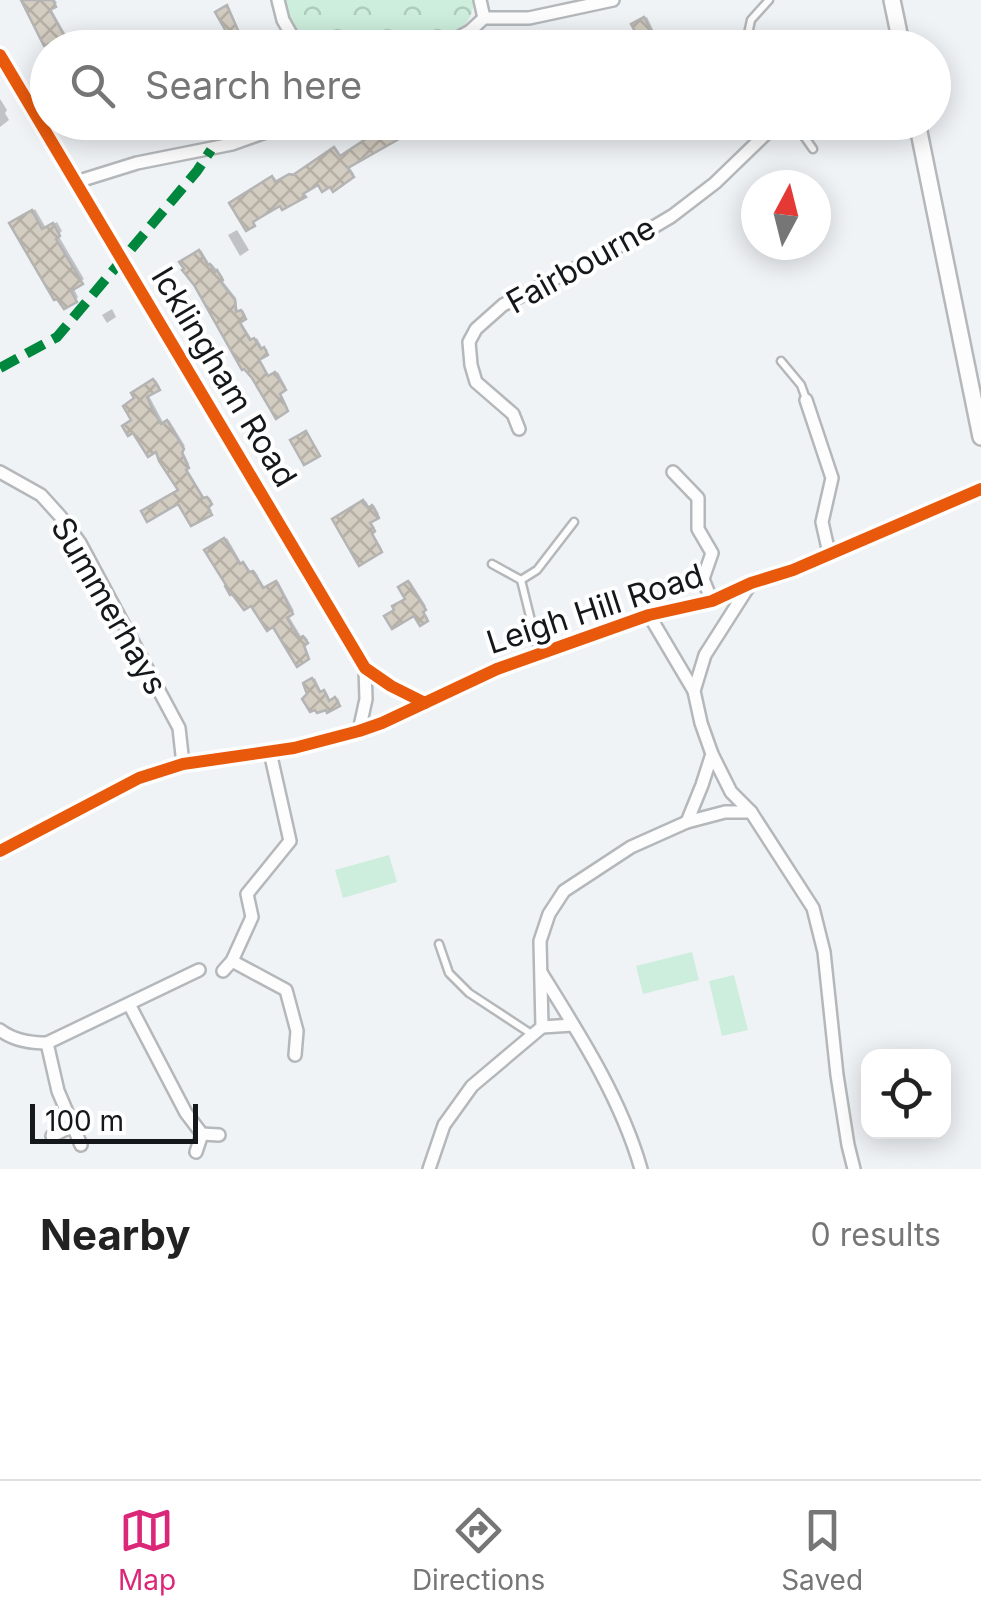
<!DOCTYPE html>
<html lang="en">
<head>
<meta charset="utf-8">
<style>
	body { margin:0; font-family:Inter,sans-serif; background:#f2f2f2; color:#222 }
	.controls { position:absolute; right:30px; bottom:30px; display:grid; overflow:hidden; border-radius:20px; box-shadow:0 5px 25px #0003 }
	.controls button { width:90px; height:90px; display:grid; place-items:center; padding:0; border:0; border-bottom:2px solid #e0e0e0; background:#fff; color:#222; font:50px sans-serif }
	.compass { position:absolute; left:741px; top:170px; width:90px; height:90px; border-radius:50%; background:#fff; box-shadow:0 5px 25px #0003; rotate:7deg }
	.scale { position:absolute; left:30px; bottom:25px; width:168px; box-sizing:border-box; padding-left:10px; border:5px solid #15181a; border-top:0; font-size:28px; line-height:35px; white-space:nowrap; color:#15181a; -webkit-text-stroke:8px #fff; paint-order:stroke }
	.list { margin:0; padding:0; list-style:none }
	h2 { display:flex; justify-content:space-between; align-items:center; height:130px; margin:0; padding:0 40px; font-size:42px }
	h2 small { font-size:32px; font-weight:400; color:#767676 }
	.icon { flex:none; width:55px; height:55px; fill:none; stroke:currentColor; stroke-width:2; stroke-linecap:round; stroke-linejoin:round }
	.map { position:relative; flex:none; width:981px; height:1169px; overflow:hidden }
	.search { position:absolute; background:#fff; box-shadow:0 5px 25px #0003; left:30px; right:30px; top:30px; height:110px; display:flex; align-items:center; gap:25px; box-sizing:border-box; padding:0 35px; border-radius:55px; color:#767676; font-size:38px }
	.sheet { height:310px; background:#fff }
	nav { display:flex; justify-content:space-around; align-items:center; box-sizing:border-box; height:140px; border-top:2px solid #e0e0e0; background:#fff; font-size:28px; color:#767676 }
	nav a { display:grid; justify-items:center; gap:5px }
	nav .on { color:#db2777 }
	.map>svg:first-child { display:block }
	.forest { fill:url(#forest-crowns) }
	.pitch { fill:#cdeedd }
	.shadow { fill:#0003 }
	.building { fill:url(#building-cross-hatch); stroke:#b4b4b5; stroke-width:2.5 }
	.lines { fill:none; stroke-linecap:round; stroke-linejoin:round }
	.lane-casing { stroke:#b5b8ba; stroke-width:11 }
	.street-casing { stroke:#b5b8ba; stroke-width:16 }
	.secondary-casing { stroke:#b5b8ba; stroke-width:20 }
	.lane { stroke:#fdfdfe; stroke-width:6 }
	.street { stroke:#fdfdfe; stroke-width:11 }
	.secondary { stroke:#fdfdfe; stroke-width:15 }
	.quiet { stroke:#00873e; stroke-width:10; stroke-dasharray:20 10; stroke-linecap:butt }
	.cycleway-casing { stroke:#fff; stroke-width:19 }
	.cycleway { stroke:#e8590c; stroke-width:12 }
	.labels { text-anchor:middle; stroke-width:8; stroke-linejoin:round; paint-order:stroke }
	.street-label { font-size:32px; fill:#15181a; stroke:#fff }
</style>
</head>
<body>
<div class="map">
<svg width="981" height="1169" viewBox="0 0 981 1169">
	<defs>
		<pattern id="forest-crowns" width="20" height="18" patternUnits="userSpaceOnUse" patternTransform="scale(2.5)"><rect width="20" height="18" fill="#cdeedd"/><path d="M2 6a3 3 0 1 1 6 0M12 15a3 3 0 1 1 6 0" fill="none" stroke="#afcbbd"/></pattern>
		<pattern id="building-cross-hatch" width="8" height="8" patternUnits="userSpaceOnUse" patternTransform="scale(2.5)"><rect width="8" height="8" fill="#d3ccc0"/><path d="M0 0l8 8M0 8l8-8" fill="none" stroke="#b4aea4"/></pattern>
	</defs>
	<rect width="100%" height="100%" fill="#f0f3f6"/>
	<path class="forest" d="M283 0H474C473 26 453 36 432 47L304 48 286 18Z"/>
	<g class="pitch">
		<polygon points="389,855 397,882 343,898 335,870"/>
		<polygon points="692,952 699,980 643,994 636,966"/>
		<polygon points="734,975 748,1030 722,1036 709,981"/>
	</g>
	<g class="shadow">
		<polygon points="24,0 55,0 57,3 50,7 66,35 53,44"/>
		<polygon points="647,17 662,48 617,48 639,35 636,23"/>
		<polygon points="114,33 121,44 117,48 91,48"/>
		<polygon points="0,99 7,110 5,113 9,120 0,127"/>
		<polygon points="152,122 167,122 170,132 157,135"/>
		<polygon points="408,122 420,122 381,148 348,165 354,174 333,188 318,181 303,191 304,195 280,203 253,219 254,222 247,227 232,203 274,177 278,182 292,173 297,175 336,148 342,157 386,128 390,133"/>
		<polygon points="35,209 46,228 57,222 62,231 58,235 84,279 73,287 78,297 75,300 16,220"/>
		<polygon points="237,230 249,250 240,256 228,235"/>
		<polygon points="201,250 210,265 212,264 223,277 221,279 236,298 238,313 243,310 246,316 241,322 253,341 257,338 263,349 266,348 268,351 259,357 270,377 278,372 286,387 280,391 288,408 277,415 184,261"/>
		<polygon points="112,309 116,317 107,323 102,315"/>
		<polygon points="156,380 160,387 148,394 164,424 169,420 185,446 182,449 189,464 186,467 204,497 209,497 212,501 208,504 212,511 210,513 179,501 181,490 157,448 134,420 137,398 134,393"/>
		<polygon points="366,501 370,508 374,505 379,514 370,520 375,528 372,531 382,549 381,550 336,518"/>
		<polygon points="227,538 242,564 245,563 251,572 255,571 265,588 278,581 294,611 288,615 302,638 305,636 308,640 304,642 309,656 298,663 273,624 207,550"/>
		<polygon points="410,581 426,606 423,609 428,618 421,623 401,587"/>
		<polygon points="315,678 322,693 326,691 331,701 338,698 340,703 339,704 309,694 308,682"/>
	</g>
	<g class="building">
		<polygon points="21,0 53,0 56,7 50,10 66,39 52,48 49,44 44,46"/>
		<polygon points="227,5 240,35 231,40 215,12"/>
		<polygon points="644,17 660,48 613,48 637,35 631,24"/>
		<polygon points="405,122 415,122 413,131 348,168 354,177 333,192 330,187 322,192 318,185 303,194 306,197 282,210 280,206 268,213 253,222 255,226 246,231 229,203 272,176 275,182 289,174 293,175 334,147 340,156 384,127 388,133"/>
		<polygon points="32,210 42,229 53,223 60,236 56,239 83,284 71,291 77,302 64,309 57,299 54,300 9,223"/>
		<polygon points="199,250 208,265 210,264 215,272 217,270 223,280 221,282 235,300 236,312 241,310 246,319 240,323 250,340 254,338 261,349 264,347 268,355 259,360 268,376 275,372 286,390 280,394 288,411 276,419 252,378 244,369 242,370 194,285 182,270 184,269 179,262"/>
		<polygon points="153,379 160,390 147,397 152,408 161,424 167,420 184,449 182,453 189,468 186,470 203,498 207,497 212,504 208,508 212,515 191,526 178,504 147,522 141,511 178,490 159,461 156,452 148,457 133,433 128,436 122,426 131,420 123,406 134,398 131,393"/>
		<polygon points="306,431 320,456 304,465 290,440"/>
		<polygon points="363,500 368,508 372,505 379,518 370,523 375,531 372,534 382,552 359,566 332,519"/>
		<polygon points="224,538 240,564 243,562 249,572 253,571 263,588 276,581 293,614 287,618 299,638 303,636 308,643 304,646 309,659 297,667 273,627 267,631 251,606 244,610 232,594 230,595 225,586 226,585 204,550"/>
		<polygon points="408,581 426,610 423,612 428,621 420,626 414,616 392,629 384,616 394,610 392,606 405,599 398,587"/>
		<polygon points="312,678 320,692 324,690 329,701 335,697 340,706 327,713 326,710 317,713 315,710 310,712 302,699 307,694 303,683"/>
	</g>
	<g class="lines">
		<defs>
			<g id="lane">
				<polyline points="748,34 751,20 769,0"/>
				<polyline points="794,122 813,149"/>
				<polyline points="781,361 801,385 806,399"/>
				<polyline points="492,564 521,580 539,653"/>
				<polyline points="521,580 537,570 574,522"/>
				<polyline points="439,944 449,973 469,993 533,1035"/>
			</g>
			<g id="street">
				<polyline points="278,0 283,20 299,48"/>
				<polyline points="480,0 484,18"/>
				<polyline points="748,36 761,48"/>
				<polyline points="440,48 470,31 484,18 529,18 613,0"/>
				<polyline points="0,55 365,668 391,686 425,703"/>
				<polyline points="76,182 137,163 232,144 294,122"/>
				<polyline points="806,400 832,478 822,522 829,553"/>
				<polyline points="519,429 513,414 476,382 471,365 469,342 476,329 503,305 635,238 672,216 715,183 778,122"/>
				<polyline points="0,472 41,495 60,516 80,543 179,728 183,764"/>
				<polyline points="673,472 698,498 698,529 712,553 703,579 712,601"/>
				<polyline points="749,586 705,655 694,691 701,723 712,754 731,792 751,812 813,908 824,952 837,1075 848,1145 854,1169"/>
				<polyline points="649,615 694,691"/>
				<polyline points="359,731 366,699 365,668"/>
				<polyline points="687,822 702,785 712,754"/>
				<polyline points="0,851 139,778 183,764 294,748 359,731 382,723 497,669 649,615 712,601 751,583 793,570 981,489"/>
				<polyline points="232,961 286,990 297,1031 295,1055"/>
				<polyline points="223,971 232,961 252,917 247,894 290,841 270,752"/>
				<path d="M542 974C580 1035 621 1099 641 1169"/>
				<polyline points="129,1004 186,1113 202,1134 219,1135"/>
				<polyline points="542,1027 573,1025"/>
				<path d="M0 1030C13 1040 30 1043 47 1043L199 970"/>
				<polyline points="47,1043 58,1091 81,1145"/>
				<polyline points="52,1136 72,1126"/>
				<polyline points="196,1152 202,1134"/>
				<polyline points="429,1169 444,1125 472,1086 542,1027 540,941 549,914 564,891 631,847 687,822 725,812 751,812"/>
			</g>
			<g id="secondary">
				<polyline points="892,0 902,48"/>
				<polyline points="917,122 981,437"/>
			</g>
		</defs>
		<use href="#lane" class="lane-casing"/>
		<use href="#street" class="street-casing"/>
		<use href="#secondary" class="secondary-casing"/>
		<use href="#lane" class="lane"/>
		<use href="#street" class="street"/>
		<use href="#secondary" class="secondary"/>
		<polyline class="quiet" points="0,368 57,337 197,171 211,150"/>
		<defs>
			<g id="cycleway">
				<polyline points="0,55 365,668 391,686 425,703"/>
				<polyline points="0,851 139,778 183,764 294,748 359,731 382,723 497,669 649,615 712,601 751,583 793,570 981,489"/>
			</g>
		</defs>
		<use href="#cycleway" class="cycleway-casing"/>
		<use href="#cycleway" class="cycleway"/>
	</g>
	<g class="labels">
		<g class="street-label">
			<text transform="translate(581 265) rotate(-29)" y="11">Fairbourne</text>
			<text transform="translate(224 377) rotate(59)" y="11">Icklingham Road</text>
			<text transform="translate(109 606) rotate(60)" y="11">Summerhays</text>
			<text transform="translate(595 609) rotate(-18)" y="11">Leigh Hill Road</text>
		</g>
	</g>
</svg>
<div class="controls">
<button><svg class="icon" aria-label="locate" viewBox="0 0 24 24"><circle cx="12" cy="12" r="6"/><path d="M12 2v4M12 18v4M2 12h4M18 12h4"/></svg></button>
</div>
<svg class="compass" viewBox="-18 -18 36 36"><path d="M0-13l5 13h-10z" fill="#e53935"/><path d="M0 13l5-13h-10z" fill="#767676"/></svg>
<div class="scale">100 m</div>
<div class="search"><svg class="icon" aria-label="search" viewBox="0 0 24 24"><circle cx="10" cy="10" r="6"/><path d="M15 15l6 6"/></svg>Search here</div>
</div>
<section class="sheet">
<h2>Nearby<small>0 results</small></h2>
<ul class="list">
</ul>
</section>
<nav>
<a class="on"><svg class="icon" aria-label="map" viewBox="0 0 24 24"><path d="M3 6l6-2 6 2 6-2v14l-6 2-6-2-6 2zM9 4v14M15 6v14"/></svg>Map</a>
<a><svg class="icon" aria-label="directions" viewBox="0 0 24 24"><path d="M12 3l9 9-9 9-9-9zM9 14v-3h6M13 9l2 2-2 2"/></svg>Directions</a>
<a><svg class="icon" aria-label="saved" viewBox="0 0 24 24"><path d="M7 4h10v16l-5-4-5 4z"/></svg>Saved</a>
</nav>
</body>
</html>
